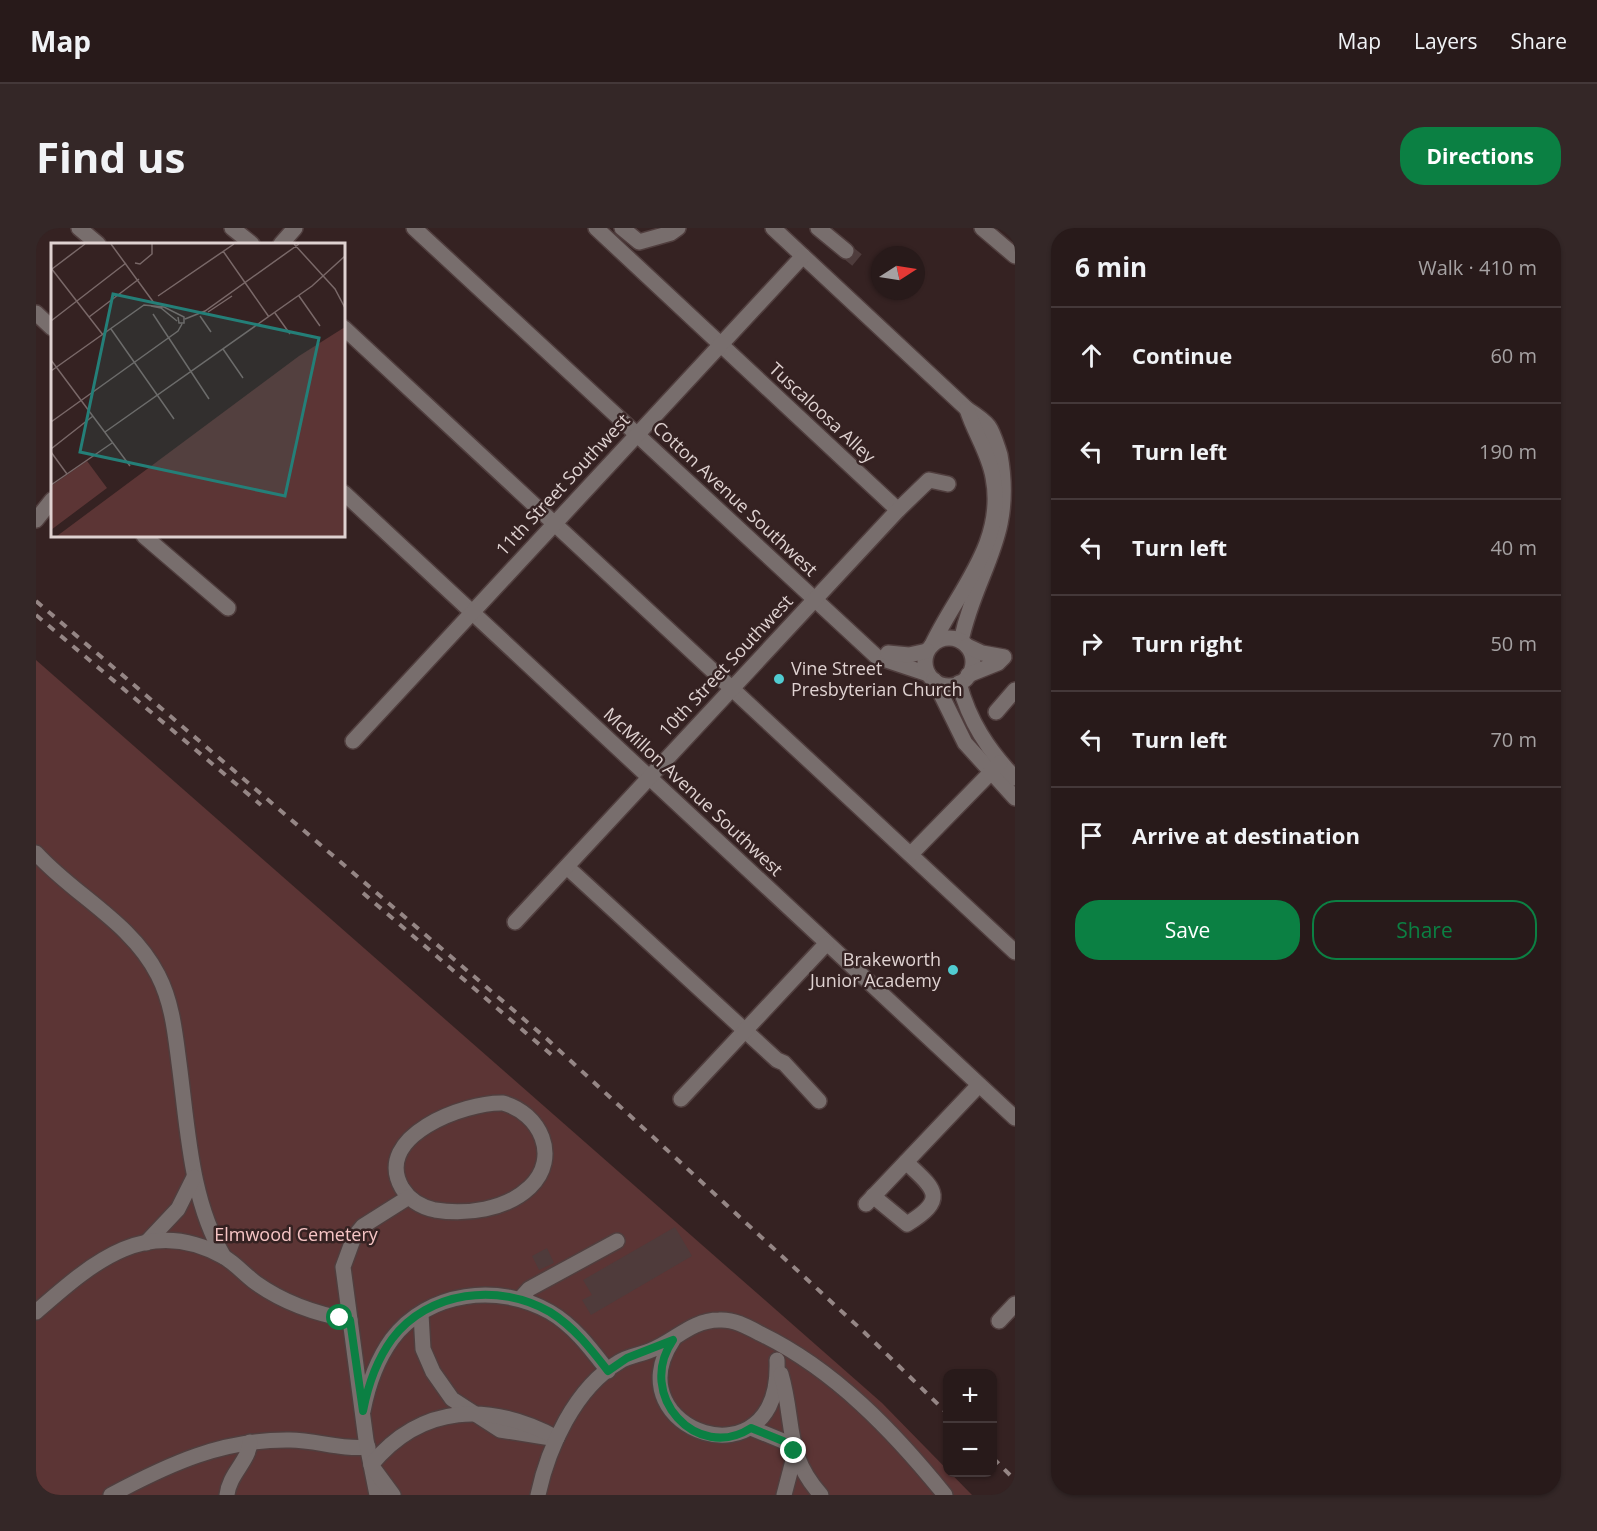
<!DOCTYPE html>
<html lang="en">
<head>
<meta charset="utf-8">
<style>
	body { margin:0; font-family:"Open Sans",sans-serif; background:#342727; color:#f1f3f6 }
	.controls { position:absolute; right:18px; bottom:18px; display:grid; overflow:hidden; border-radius:12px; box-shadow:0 2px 4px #0004 }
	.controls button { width:54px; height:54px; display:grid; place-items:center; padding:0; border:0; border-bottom:2px solid #443839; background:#281a1a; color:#f1f3f6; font:30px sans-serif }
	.compass { position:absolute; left:835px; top:18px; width:54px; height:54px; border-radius:50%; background:#281a1a; box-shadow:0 2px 4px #0004; rotate:78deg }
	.stop { position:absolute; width:18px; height:18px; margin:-14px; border:4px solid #0b8043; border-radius:50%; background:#fff }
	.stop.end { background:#0b8043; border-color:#fff; box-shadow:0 2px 6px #0008 }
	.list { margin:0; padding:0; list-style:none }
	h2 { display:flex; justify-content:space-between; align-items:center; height:78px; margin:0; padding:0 24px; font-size:26px }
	h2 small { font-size:20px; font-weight:400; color:#a5a1a2 }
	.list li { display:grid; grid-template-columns:39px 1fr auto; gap:18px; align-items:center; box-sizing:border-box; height:96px; padding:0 24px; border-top:2px solid #443839 }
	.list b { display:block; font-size:22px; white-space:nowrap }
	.list em { font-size:20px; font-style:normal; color:#a5a1a2 }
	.actions { display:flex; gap:12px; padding:18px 24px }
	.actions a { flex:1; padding:14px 0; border:2px solid #0b8043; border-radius:24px; text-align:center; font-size:21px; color:#0b8043 }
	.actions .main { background:#0b8043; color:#fff }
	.icon { flex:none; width:33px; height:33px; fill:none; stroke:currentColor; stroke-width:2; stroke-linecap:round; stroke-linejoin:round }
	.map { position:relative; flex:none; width:979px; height:1267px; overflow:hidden; border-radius:24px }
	header { display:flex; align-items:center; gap:36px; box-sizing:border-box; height:84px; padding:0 30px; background:#281a1a; border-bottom:2px solid #443839 }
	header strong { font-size:28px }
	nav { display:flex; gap:33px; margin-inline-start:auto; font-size:21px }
	.intro { display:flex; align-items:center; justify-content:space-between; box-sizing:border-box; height:144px; padding:0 36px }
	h1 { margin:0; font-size:42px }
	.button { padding:15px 27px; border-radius:24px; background:#0b8043; color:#fff; font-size:21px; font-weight:700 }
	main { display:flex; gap:36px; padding:0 36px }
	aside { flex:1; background:#281a1a; border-radius:24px; box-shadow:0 2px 4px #0004 }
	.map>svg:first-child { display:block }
	.green { fill:#5c3535 }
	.building { fill:#4f3b3b }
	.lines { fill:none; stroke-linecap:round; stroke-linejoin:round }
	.minor-tunnel { stroke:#4e3c3c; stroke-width:15; stroke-dasharray:15 8; stroke-linecap:butt }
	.minor-casing { stroke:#503e3e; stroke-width:18 }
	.minor { stroke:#786e6d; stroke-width:15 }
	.rail { stroke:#958685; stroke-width:4; stroke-dasharray:8 8; stroke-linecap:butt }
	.route { stroke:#0b8043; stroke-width:8 }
	.poi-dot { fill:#51ccd1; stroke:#352222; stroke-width:2 }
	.labels { text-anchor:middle; stroke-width:5; stroke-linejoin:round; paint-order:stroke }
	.street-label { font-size:18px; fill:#dfd2d1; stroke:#352222 }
	.poi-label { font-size:18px; fill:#dfd2d1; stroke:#352222; text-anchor:start }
	.park-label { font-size:18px; fill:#f6c5c5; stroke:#352222 }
	.inset-road { fill:none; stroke:#796868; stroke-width:1.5 }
	.view { fill:#247f78; fill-opacity:0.15; stroke:#247f78; stroke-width:3 }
	.inset-edge { fill:none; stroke:#dfd2d1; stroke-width:3 }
</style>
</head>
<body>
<header>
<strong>Map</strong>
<nav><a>Map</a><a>Layers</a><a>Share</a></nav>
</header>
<div class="intro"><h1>Find us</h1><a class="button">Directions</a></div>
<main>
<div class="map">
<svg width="979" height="1267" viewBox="0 0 979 1267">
	<rect width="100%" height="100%" fill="#352222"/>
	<polygon class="green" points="0,432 846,1175 936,1267 0,1267"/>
	<g class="building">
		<polygon points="639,999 656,1028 555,1087 546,1072 556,1067 547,1052"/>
		<polygon points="511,1020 518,1035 503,1042 496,1028"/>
	</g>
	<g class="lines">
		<polyline class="minor-tunnel" points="810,23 821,32"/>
		<defs>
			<g id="minor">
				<polyline points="43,0 62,16"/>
				<polyline points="196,0 216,16"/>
				<polyline points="378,0 841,429 892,446"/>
				<polyline points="560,0 862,282"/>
				<polyline points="586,0 603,14 635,5 642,0"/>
				<path d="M737 0 931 181C956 197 955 199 964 227 979 310 940 342 925 413"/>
				<polyline points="782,0 810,23"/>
				<polyline points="946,0 979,28"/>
				<polyline points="245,16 259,0"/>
				<polyline points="0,85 16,100"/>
				<polyline points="308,100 979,724"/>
				<polyline points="308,265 979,890"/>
				<polyline points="0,292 16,272"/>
				<polyline points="108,308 192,380"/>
				<circle cx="913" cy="434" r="24"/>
				<path d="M896 417C922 362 970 315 957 249 953 225 938 204 931 181"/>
				<polyline points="931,418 946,425 968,429 962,435 932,447"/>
				<polyline points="852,425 873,427 891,423"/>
				<polyline points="898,452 929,515 979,570"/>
				<path d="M923 455C933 493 952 522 979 550"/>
				<polyline points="960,484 979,462"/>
				<polyline points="317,513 767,28"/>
				<path d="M0 625C39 668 95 694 122 747 136 774 139 804 143 835 152 901 154 971 188 1029"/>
				<polyline points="875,626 964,535"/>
				<polyline points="531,639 741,832 748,835 783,873"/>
				<polyline points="479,694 862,282 893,252 912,256"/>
				<polyline points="645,871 790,716"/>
				<path d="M467 875C504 885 525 929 494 959 470 982 430 987 399 982 385 979 374 973 366 960 336 908 429 874 467 875Z"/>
				<path d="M837 968 871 996C914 970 897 960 870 934"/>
				<polyline points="830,976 943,857"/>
				<polyline points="110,1015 142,981 158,949"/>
				<polyline points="484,1071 493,1061 581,1013"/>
				<path d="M0 1084C55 1036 111 985 188 1029 200 1036 209 1047 220 1055 248 1075 280 1086 314 1092"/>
				<polyline points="385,1086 387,1121 397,1144 416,1171 464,1202 515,1210"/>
				<polyline points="963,1093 979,1076"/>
				<path d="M637 1112C577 1202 746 1262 741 1132"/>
				<path d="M745 1146C759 1194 748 1226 785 1267"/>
				<path d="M327 1183C332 1157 340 1133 356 1111 392 1063 463 1055 514 1084 538 1098 555 1121 572 1143"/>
				<polyline points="715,1200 747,1213 759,1225 748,1267"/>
				<path d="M75 1267C133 1236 187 1211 254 1212 280 1212 306 1222 332 1219"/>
				<path d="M191 1267C193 1246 213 1233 214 1214"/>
				<polyline points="341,1267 330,1212 307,1039 318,1009 327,998 373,969"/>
				<path d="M357 1267 335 1237C386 1175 454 1174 521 1210"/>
				<path d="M502 1267C512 1220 539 1160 583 1134 592 1128 603 1127 613 1123 638 1114 655 1092 683 1092 698 1091 712 1099 725 1106 799 1142 858 1204 909 1267"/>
			</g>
		</defs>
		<use href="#minor" class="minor-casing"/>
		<use href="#minor" class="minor"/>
		<g class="rail">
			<polyline points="0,373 511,811 829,1105 912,1186"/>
			<polyline points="0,387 225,577"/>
			<polyline points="327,665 518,829"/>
			<polyline points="957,1230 979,1252"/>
		</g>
	</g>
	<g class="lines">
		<path class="route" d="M304 1090 314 1092 327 1183C332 1157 340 1133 356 1111 392 1063 463 1054 514 1084 538 1099 555 1121 572 1143L591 1130 637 1112C599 1167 661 1235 715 1200L747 1213 758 1223"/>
	</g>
	<g class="poi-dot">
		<circle cx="743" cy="451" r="6"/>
		<circle cx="917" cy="742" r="6"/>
	</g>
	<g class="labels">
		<g class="street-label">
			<text transform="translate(786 185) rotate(43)" y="6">Tuscaloosa Alley</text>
			<text transform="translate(527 257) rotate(-47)" y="6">11th Street Southwest</text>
			<text transform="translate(699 271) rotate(43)" y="6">Cotton Avenue Southwest</text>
			<text transform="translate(690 438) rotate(-47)" y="6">10th Street Southwest</text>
			<text transform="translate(657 564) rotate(43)" y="6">McMillon Avenue Southwest</text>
		</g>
		<g class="poi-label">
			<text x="755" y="447">Vine Street<tspan x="755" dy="21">Presbyterian Church</tspan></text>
			<text x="905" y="738" text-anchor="end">Brakeworth<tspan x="905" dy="21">Junior Academy</tspan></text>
		</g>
		<g class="park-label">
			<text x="260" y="1013">Elmwood Cemetery</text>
		</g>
	</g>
	<g transform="translate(15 15)">
		<rect width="294" height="294" fill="#352222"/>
		<path d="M294 84V293H6L248 113ZM36 218 56 245 0 287V243Z" fill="#5c3535"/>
		<path class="inset-road" d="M60 1 103 60M243 1 284 46 294 65M172 8 218 74M84 20 89 21 101 11V1M0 25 52 92M1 26 34 1M107 53 183 1M248 53 269 83M100 63 110 65 126 78M157 69 181 53M224 70 239 91M102 71 158 156M149 73 160 89M38 74 88 36M134 76 154 68 248 1M0 78 75 20M60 86 123 176M172 106 192 135M0 117 79 223M0 128 93 62 113 64 133 74V80H128L127 74M0 179 127 88 131 81M54 189 261 43 294 13M0 206 42 173M0 209 16 231M0 242 61 200"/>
		<path class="view" d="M62 51 268 95 234 253 29 209Z"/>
		<rect width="294" height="294" class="inset-edge"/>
	</g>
</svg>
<div class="controls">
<button>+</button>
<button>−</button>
</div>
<svg class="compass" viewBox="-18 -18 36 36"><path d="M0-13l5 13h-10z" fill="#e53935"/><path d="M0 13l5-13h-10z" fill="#a5a1a2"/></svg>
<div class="stop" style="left:304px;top:1090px"></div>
<div class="stop end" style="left:758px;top:1223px"></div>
</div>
<aside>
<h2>6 min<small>Walk · 410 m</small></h2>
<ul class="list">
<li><svg class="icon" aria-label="ahead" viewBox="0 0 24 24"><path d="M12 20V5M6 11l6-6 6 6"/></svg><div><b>Continue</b></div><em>60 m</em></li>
<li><svg class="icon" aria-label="left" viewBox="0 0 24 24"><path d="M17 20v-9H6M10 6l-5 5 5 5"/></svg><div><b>Turn left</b></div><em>190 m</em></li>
<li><svg class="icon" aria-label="left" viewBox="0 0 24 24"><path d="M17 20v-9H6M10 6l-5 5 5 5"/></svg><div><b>Turn left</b></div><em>40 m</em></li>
<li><svg class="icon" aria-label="right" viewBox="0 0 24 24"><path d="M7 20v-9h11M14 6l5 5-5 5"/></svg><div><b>Turn right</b></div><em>50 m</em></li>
<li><svg class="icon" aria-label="left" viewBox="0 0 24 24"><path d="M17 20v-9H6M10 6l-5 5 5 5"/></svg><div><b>Turn left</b></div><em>70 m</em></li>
<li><svg class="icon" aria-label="arrive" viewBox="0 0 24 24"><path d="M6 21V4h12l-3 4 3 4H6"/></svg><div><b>Arrive at destination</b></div></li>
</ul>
<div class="actions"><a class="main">Save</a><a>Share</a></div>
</aside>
</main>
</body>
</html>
